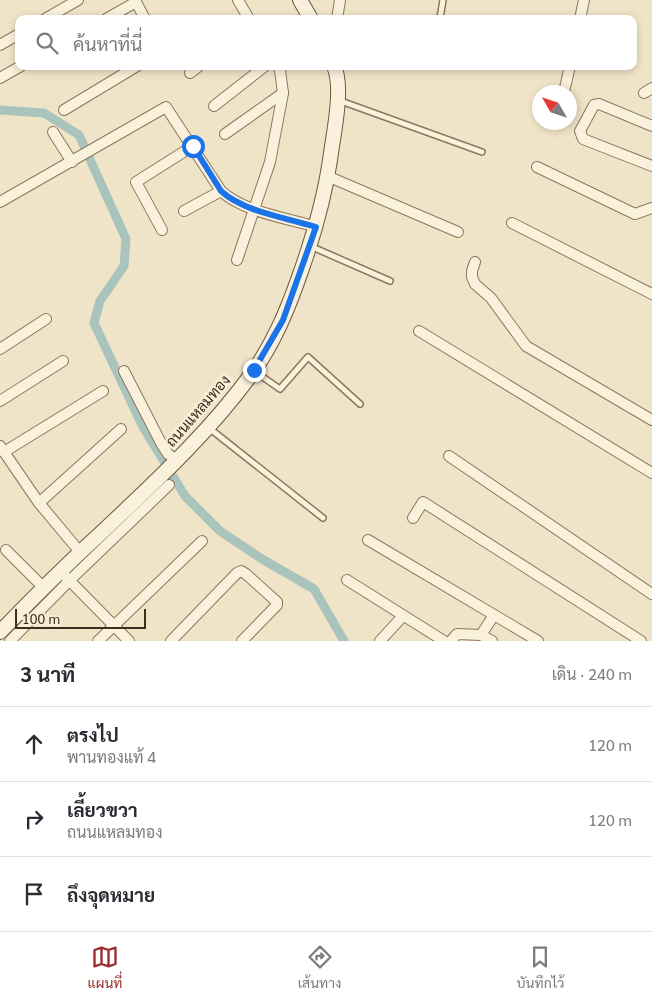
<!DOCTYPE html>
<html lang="th">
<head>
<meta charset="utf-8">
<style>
	body { margin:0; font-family:Georgia,Sarabun,serif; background:#f2f2f3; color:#2b2b33 }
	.compass { position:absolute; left:532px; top:85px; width:45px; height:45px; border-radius:50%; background:#fff; box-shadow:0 2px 8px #0003; rotate:309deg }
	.scale { position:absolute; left:15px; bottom:12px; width:131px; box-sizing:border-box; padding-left:5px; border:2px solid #3d2e20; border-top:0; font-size:14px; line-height:18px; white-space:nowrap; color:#3d2e20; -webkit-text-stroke:4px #f7eed8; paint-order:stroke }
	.stop { position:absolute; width:15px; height:15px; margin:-11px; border:4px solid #1a73e8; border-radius:50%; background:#fff }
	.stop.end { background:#1a73e8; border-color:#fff; box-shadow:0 1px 5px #0008 }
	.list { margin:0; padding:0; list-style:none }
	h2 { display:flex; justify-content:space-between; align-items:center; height:65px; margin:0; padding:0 20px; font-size:21px }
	h2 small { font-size:16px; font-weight:400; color:#7c7c81 }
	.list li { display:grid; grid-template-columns:32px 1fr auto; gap:15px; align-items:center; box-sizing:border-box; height:75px; padding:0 20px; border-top:1px solid #e1e1e2 }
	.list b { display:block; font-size:19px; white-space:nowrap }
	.list p { margin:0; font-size:16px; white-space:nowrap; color:#7c7c81 }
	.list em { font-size:16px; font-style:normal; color:#7c7c81 }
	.icon { flex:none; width:28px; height:28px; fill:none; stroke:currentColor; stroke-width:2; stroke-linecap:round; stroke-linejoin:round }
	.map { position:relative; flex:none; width:652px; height:641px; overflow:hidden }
	.search { position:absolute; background:#fff; box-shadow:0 2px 8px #0003; left:15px; right:15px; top:15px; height:55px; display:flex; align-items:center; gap:12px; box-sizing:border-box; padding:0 18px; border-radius:10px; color:#7c7c81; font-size:19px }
	.sheet { height:290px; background:#fff }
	nav { display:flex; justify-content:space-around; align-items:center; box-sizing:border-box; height:70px; border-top:1px solid #e1e1e2; background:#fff; font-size:14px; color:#7c7c81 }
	nav a { display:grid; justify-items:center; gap:2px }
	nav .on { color:#9e2a2b }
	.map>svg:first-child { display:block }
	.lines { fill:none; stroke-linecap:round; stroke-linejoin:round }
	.canal { stroke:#a9c4bc; stroke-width:9 }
	.lane-casing { stroke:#8d765c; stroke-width:8 }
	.street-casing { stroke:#8d765c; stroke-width:12 }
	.secondary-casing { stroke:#6f573f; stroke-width:16 }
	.lane { stroke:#faf1dc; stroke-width:5 }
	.street { stroke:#faf1dc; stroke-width:10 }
	.secondary { stroke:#faf1dc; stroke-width:14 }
	.route { stroke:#1a73e8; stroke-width:6 }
	.labels { text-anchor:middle; stroke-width:5; stroke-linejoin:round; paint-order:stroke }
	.street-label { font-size:15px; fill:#3d2e20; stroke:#f7eed8 }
</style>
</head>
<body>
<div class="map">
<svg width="652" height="641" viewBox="0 0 652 641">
	<rect width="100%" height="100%" fill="#f0e4c8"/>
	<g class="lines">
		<polyline class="canal" points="0,110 44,113 79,135 126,239 124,266 100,301 94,323 143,427 185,496 220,531 262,559 314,589 344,641"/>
		<defs>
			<g id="lane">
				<polyline points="440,18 443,0"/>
				<polyline points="338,100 482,152"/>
				<polyline points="310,246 390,281"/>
				<polyline points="254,371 280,389 308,357 360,404"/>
				<polyline points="209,428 323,518"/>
			</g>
			<g id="street">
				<polyline points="135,0 145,19"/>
				<polyline points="238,0 249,19"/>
				<polyline points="45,19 78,0"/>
				<polyline points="106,19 136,2"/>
				<polyline points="337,19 340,0"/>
				<polyline points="580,19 584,0"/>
				<polyline points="0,45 19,34"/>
				<polyline points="190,73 199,66"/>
				<polyline points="0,78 21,66"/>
				<polyline points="564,92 570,66"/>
				<polyline points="644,93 652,88"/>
				<polyline points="214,106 265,66"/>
				<polyline points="64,110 137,66"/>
				<polyline points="652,126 599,104 594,105 580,131 583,139 652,166"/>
				<polyline points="53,132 72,162"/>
				<polyline points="225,134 283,93"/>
				<polyline points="537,167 635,214 652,208"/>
				<polyline points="327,176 458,232"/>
				<path d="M0 202 166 107 221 191C244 212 286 218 317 227"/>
				<polyline points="184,211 221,191"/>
				<polyline points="512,223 652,294"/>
				<polyline points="162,230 136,182 193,146"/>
				<polyline points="237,260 270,162 283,93 280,70 278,66"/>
				<polyline points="475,262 472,271 472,277 475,284 491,298 526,346 652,420"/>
				<polyline points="419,331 652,473"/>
				<polyline points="0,349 46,319"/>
				<polyline points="124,371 161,443 168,454 178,461"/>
				<polyline points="0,401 63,361"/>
				<polyline points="0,446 39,503 80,552"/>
				<polyline points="4,452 103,391"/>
				<polyline points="449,456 652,594"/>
				<polyline points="39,503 121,429"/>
				<polyline points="413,518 423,502 641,641"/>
				<polyline points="368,540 538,641"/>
				<polyline points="6,550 43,587"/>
				<polyline points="65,576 129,641"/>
				<polyline points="347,580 444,641"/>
				<polyline points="481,635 494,615"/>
				<polyline points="10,641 70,580 169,485"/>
				<polyline points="98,641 202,541"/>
				<polyline points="171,641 237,573 241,571 246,574 277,602 277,605 242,641"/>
				<polyline points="380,641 403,616"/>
				<polyline points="451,641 457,634 481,635 492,641"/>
			</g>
			<g id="secondary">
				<polyline points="300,0 311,19"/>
				<path d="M0 632C33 598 66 565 100 534 155 482 208 434 253 372 274 342 287 311 299 277 313 238 324 201 330 160 333 136 344 88 334 66"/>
			</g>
		</defs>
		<use href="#lane" class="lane-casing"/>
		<use href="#street" class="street-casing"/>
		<use href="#secondary" class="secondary-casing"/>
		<use href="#lane" class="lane"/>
		<use href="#street" class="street"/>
		<use href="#secondary" class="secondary"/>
	</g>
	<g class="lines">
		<path class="route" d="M193 146 221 191C244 212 287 218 316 227L283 320 254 370"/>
	</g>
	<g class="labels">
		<g class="street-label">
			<text transform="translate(198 411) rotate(-49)" y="5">ถนนแหลมทอง</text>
		</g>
	</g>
</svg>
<svg class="compass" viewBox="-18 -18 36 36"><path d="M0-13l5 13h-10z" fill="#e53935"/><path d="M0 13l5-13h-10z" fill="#7c7c81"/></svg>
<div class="scale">100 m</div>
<div class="stop" style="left:193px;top:146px"></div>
<div class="stop end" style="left:254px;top:370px"></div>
<div class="search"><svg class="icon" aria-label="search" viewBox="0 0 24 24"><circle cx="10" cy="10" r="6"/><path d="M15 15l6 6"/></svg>ค้นหาที่นี่</div>
</div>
<section class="sheet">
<h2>3 นาที<small>เดิน · 240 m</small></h2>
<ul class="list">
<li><svg class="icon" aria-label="ahead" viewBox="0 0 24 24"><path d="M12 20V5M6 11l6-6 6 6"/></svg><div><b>ตรงไป</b><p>พานทองแท้ 4</p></div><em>120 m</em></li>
<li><svg class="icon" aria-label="right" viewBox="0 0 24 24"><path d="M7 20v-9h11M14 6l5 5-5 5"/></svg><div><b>เลี้ยวขวา</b><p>ถนนแหลมทอง</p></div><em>120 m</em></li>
<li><svg class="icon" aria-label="arrive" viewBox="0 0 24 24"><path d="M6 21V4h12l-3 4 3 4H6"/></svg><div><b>ถึงจุดหมาย</b></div></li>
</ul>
</section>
<nav>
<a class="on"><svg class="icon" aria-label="map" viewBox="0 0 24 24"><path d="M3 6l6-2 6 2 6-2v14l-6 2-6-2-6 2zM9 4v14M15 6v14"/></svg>แผนที่</a>
<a><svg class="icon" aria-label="directions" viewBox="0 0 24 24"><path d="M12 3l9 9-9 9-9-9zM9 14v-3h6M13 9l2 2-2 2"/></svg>เส้นทาง</a>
<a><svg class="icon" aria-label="saved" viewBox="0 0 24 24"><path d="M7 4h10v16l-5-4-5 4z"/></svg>บันทึกไว้</a>
</nav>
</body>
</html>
